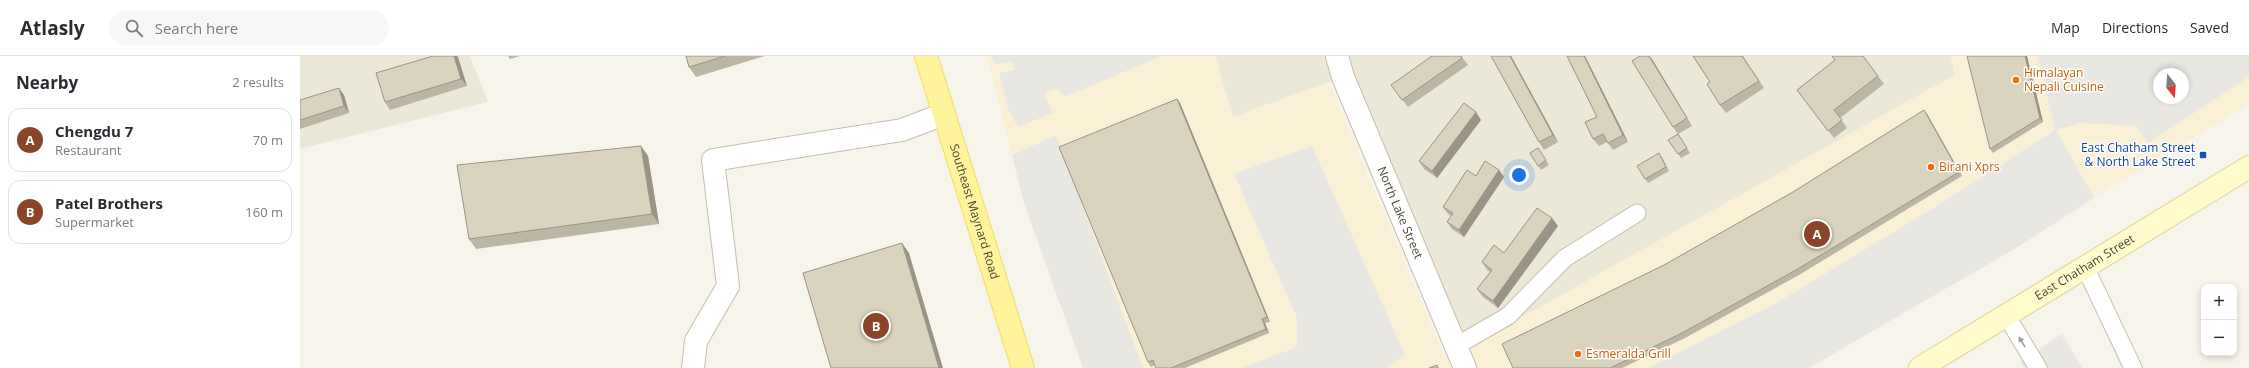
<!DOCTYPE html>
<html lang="en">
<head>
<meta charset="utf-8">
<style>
	body { margin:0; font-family:"Open Sans",sans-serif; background:#f7f7f7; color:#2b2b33 }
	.controls { position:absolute; right:12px; bottom:12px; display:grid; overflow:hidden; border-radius:8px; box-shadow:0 2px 6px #0003 }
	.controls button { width:36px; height:36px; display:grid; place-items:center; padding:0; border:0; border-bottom:1px solid #e1e1e2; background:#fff; color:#2b2b33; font:20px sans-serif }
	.compass { position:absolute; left:1853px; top:12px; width:36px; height:36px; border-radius:50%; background:#fff; box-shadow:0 2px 6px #0003; rotate:163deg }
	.you { position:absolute; left:1219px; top:119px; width:14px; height:14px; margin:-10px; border:3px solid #fff; border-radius:50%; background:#1a73e8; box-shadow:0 0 0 6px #1a73e833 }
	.badge { display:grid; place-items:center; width:26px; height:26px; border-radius:50%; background:#8a4428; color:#fff; font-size:13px; font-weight:700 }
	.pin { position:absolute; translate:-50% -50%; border:2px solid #fff; box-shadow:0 1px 4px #0006 }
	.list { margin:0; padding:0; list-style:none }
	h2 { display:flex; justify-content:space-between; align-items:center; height:52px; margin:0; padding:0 16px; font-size:17px }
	h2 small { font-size:13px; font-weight:400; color:#7c7c81 }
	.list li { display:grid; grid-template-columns:26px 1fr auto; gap:12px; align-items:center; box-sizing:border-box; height:64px; margin:0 8px 8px; padding:0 8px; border:1px solid #e1e1e2; border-radius:12px }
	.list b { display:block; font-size:15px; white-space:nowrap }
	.list p { margin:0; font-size:13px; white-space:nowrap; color:#7c7c81 }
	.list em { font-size:13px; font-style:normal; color:#7c7c81 }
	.icon { flex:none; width:22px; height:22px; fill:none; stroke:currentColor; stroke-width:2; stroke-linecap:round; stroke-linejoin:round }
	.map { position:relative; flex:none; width:1949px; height:312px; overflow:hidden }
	header { display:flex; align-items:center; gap:24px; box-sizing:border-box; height:56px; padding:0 20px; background:#fff; border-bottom:1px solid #e1e1e2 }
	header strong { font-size:19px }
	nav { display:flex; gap:22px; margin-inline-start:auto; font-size:14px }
	.search { width:280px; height:36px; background:#f7f7f7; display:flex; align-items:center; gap:10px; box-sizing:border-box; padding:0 14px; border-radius:22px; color:#7c7c81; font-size:15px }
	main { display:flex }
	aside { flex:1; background:#fff }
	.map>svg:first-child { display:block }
	.residential { fill:#ebe8d8 }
	.commercial { fill:#faf0d5; fill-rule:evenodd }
	.parking { fill:#e8e7e2; fill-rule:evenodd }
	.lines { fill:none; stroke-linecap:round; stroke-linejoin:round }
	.lane-casing { stroke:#c4bfac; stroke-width:19 }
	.street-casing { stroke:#c4bfac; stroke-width:24 }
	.secondary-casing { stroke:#dbd496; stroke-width:24 }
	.primary-casing { stroke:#f1dd5f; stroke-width:24 }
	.lane { stroke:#fff; stroke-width:17 }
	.street { stroke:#fff; stroke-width:22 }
	.secondary { stroke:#fffbcd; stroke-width:22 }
	.primary { stroke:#fff39c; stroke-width:22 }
	.wall { fill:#bbb6a4 }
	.shaded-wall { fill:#999486 }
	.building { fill:#dad4bf; stroke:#999486 }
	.oneway { fill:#9d9a91 }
	.food-dot { fill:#e8710a; stroke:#fff; stroke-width:1.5 }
	.transit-dot { fill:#1a4fb4; stroke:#fff; stroke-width:1.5 }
	.labels { text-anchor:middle; stroke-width:3; stroke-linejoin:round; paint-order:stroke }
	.food-label { font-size:12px; fill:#c56008; stroke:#fff; text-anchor:start }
	.transit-label { font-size:12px; fill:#164399; stroke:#fff; text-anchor:end }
	.street-label { font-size:12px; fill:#4c4837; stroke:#fff }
</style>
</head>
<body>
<header>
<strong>Atlasly</strong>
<div class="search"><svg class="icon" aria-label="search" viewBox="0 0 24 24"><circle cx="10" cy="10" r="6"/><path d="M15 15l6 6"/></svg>Search here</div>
<nav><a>Map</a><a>Directions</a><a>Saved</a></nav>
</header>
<main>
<aside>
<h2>Nearby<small>2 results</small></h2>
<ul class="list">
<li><span class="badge">A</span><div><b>Chengdu 7</b><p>Restaurant</p></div><em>70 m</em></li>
<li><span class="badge">B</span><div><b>Patel Brothers</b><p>Supermarket</p></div><em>160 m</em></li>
</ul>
</aside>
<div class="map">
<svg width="1949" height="312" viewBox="0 0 1949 312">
	<rect width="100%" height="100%" fill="#f7f5eb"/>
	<g class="residential">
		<polygon points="0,0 170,0 188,46 0,93"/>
		<polygon points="915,0 1651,0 1655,19 1158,297 1043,21 933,61"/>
	</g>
	<path class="commercial" d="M687 0H915L933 61 1030 26 1050 77 1145 302 1172 289 1655 19 1651 0H1949V48L1509 312H783L724 147ZM1859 18H1883V42H1859Z"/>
	<g class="parking">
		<polygon points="692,0 862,0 764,41 759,34 752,33 745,38 753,57 718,71 708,53 699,17 715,14 713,6 695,8"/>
		<path d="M1737 0H1949V21L1848 87 1836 70 1781 67 1756 74 1794 142 1716 192 1509 312H1348L1475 248 1635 151 1755 74ZM1859 18H1883V42H1859Z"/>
		<polygon points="756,79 843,312 783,312 724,147 712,99"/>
		<polygon points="1012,90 1105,299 1087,312 942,312 997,291 997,262 934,118"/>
		<polygon points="1762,278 1782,312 1724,312 1720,305"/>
	</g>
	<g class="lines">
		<defs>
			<g id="lane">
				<polyline points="1785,211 1833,312"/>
				<polyline points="1706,259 1738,312"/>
				<polyline points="1156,290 1208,260 1265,202 1337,157"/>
			</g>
			<g id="street">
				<path id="s1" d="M1037 0 1043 21 1165 312"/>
				<polyline points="393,312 396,285 428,230 413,104 602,74 644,58"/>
			</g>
			<g id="secondary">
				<path id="s2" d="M1620 312 1949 111"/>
			</g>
			<g id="primary">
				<path id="s3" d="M626 0 723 312"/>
			</g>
		</defs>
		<use href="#lane" class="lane-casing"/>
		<use href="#street" class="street-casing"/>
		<use href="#secondary" class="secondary-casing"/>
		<use href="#primary" class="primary-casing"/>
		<use href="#lane" class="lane"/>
		<use href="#street" class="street"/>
		<use href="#secondary" class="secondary"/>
		<use href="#primary" class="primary"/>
	</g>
	<g class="wall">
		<polygon points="133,0 157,0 167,30 90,54 85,46"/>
		<polygon points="208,0 220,0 210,3"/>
		<polygon points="386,0 465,0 396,21 389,11"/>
		<polygon points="1161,0 1168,9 1108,51 1091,29"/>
		<polygon points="1191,0 1211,0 1258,86 1244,94 1239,86"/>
		<polygon points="1285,0 1328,86 1313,94 1307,86 1299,90 1293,83 1297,61"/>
		<polygon points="1393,0 1443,0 1464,32 1426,57 1420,49 1410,26"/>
		<polygon points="1532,0 1563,0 1584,28 1540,62 1547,72 1534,82 1497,34 1535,4"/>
		<polygon points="1727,0 1743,66 1693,97 1690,93"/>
		<polygon points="1352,3 1392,70 1378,78 1390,97 1381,102 1368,84 1378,78 1373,71"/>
		<polygon points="44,39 49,57 0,73 0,44"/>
		<polygon points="877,43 880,47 970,266 965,267 969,277 885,312 856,312 855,309 851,311 848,306"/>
		<polygon points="1627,58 1662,120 1499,219 1385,282 1322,312 1213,312 1364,209 1493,136"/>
		<polygon points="1181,64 1137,122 1124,113 1119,105"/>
		<polygon points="341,90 348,100 359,168 176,193 169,183"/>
		<polygon points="1238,92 1249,109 1241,114 1230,97"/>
		<polygon points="1362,101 1369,115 1348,127 1345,123"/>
		<polygon points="1199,114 1204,121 1164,181 1152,173 1147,166 1151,160 1148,158 1143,151 1176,120"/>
		<polygon points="1258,170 1198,252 1183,241 1177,233 1190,216 1187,214 1182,206 1204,197"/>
	</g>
	<g class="shaded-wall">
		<polygon points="154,0 157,0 158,1 167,30 161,23"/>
		<polygon points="1210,0 1211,0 1258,86 1253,79"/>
		<polygon points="1284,0 1285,0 1328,86 1323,79"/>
		<polygon points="1349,0 1352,3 1392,70 1387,62"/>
		<polygon points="1725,0 1727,0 1743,66 1740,62"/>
		<polygon points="39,32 44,39 49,57 44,50"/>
		<polygon points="877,43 880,47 970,266 967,261"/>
		<polygon points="1624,54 1627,58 1662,120 1659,116"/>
		<polygon points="1176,56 1181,64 1137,122 1132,115"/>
		<polygon points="341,90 348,100 359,168 352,158"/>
		<polygon points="1199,114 1204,121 1164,181 1159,174"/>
		<polygon points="1252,162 1258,170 1198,252 1193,245"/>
		<polygon points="602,187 609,197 643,312 639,312"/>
		<polygon points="962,263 965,267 969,277 966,273"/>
	</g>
	<g class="building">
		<polygon points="133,0 154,0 161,23 85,46 76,17"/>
		<polygon points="386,0 425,0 389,11"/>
		<polygon points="1132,0 1161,0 1162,2 1102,44 1091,29"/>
		<polygon points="1191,0 1210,0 1253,79 1239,86"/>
		<polygon points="1267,0 1284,0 1323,79 1308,87 1303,78 1293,83 1285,66 1297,61"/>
		<polygon points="1340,0 1349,0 1387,62 1373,71 1332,5"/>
		<polygon points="1393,0 1442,0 1459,25 1420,49 1407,28 1410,26"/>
		<polygon points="1532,0 1563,0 1578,20 1534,54 1542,64 1528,75 1497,34 1535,4"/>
		<polygon points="1667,0 1725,0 1740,62 1690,93"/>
		<polygon points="39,32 44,50 0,64 0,44"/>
		<polygon points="877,43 967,261 962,263 966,273 871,312 856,312 853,304 848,306 759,91"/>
		<polygon points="1164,47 1176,56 1132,115 1119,105"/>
		<polygon points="1624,54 1659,116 1496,214 1382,277 1310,312 1213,312 1202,288 1364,209 1493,136"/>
		<polygon points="1378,78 1387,92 1378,98 1368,84"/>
		<polygon points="341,90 352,158 169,183 157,109"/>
		<polygon points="1238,92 1246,104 1238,110 1230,97"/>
		<polygon points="1359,97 1366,111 1345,123 1337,110"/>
		<polygon points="1185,105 1199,114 1159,174 1147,166 1153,157 1143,151 1167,114 1176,120"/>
		<polygon points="1237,152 1252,162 1193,245 1177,233 1192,214 1182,206 1194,189 1204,197"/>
		<polygon points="602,187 639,312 531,312 503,217"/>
		<polygon points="1137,309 1138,312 1129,312"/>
	</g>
	<defs><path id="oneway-solid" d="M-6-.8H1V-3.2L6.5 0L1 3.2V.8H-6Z"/></defs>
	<use class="oneway" href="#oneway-solid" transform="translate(1722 286) rotate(-121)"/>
	<g class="food-dot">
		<circle cx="1716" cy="24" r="4"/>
		<circle cx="1631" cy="111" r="4"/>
		<circle cx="1278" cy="298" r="4"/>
	</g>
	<rect class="transit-dot" x="1899" y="95" width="8" height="8" rx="2"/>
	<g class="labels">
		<g class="food-label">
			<text x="1724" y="21">Himalayan<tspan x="1724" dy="14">Nepali Cuisine</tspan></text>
			<text x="1639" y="115">Birani Xprs</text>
			<text x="1286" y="302">Esmeralda Grill</text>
		</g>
		<g class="transit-label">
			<text x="1895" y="96">East Chatham Street<tspan x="1895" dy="14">&amp; North Lake Street</tspan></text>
		</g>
		<g class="street-label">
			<text dy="4" stroke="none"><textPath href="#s3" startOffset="163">Southeast Maynard Road</textPath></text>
			<text dy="4" stroke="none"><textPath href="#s1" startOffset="169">North Lake Street</textPath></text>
			<text dy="4" stroke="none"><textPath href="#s2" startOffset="193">East Chatham Street</textPath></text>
		</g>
	</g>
</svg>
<div class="controls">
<button>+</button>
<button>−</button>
</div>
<svg class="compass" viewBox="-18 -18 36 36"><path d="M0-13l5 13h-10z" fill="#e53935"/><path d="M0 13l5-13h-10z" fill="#7c7c81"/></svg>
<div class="you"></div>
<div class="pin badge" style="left:1517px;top:178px">A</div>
<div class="pin badge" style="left:576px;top:270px">B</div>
</div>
</main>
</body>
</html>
